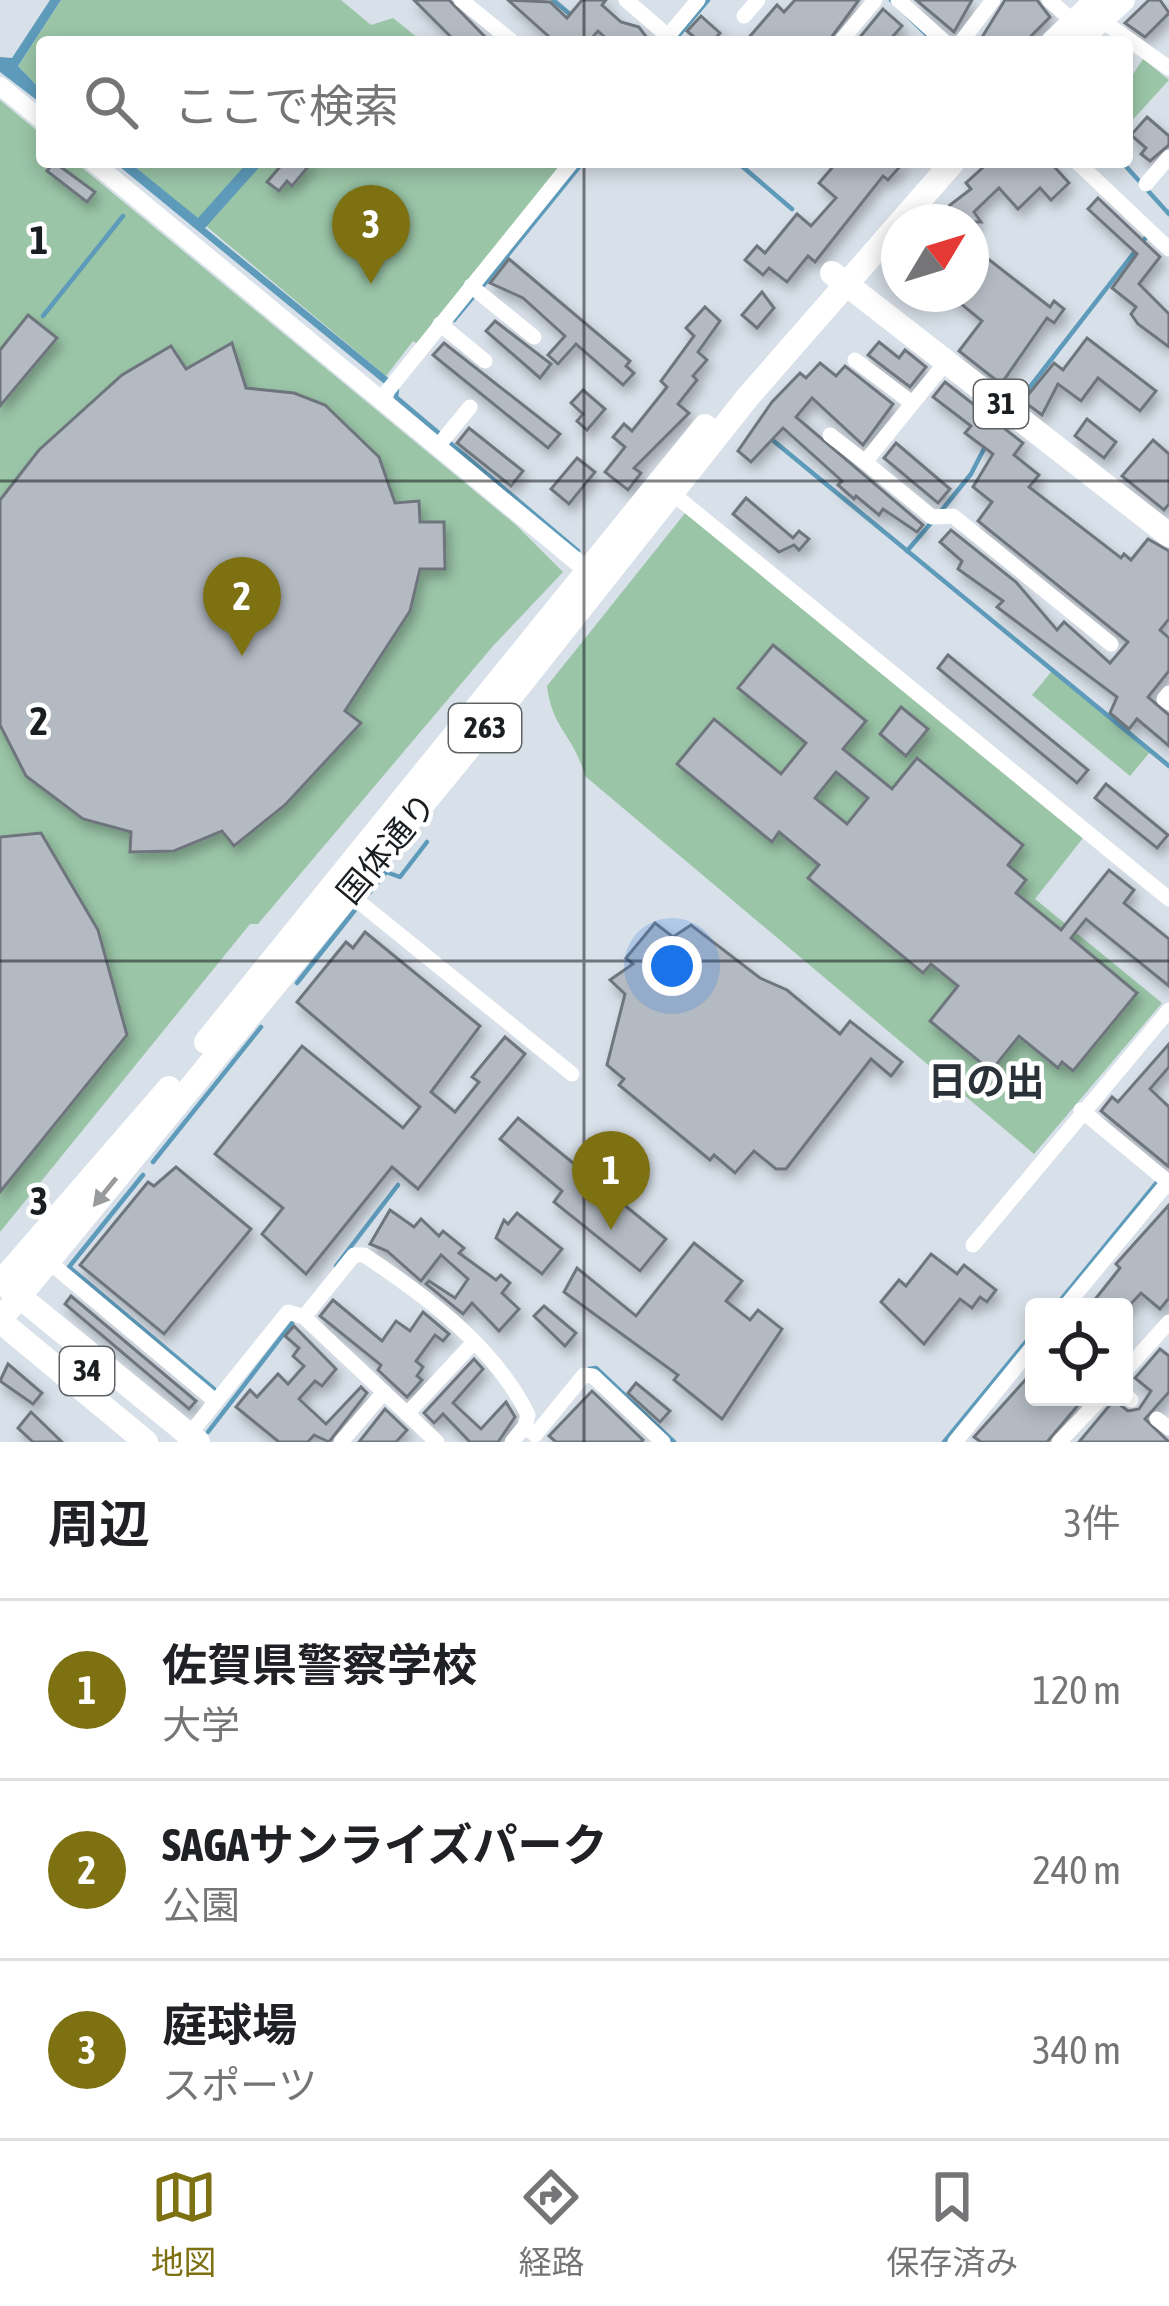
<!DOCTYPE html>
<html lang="ja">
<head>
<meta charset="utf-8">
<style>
	body { margin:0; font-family:"Asap Condensed","Noto Sans JP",sans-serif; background:#f6f6f6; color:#202124 }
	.controls { position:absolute; right:36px; bottom:36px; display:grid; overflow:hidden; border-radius:12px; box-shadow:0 6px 18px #0003 }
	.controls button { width:108px; height:108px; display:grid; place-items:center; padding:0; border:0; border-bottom:3px solid #e0e0e0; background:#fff; color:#202124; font:60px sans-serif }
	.compass { position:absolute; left:881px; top:204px; width:108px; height:108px; border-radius:50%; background:#fff; box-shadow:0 6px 18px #0003; rotate:52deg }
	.you { position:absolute; left:672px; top:966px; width:42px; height:42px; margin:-30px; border:9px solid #fff; border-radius:50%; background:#1a73e8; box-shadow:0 0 0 18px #1a73e833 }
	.badge { display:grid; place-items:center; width:78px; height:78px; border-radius:50%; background:#7d7112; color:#fff; font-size:39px; font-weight:700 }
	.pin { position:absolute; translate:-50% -99px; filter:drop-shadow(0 3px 6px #0008) }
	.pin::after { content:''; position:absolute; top:63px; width:42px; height:36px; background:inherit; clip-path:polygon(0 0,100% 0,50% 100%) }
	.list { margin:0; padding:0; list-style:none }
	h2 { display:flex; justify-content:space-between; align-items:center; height:156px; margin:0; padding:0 48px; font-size:51px }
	h2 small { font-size:39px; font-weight:400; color:#757577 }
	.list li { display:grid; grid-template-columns:78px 1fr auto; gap:36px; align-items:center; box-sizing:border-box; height:180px; padding:0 48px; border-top:3px solid #e0e0e0 }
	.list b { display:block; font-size:45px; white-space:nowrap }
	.list p { margin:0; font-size:39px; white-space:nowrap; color:#757577 }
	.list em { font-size:39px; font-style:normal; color:#757577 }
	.icon { flex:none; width:66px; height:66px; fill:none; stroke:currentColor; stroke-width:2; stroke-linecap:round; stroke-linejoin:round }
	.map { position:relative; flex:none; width:1169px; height:1442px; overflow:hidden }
	.search { position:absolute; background:#fff; box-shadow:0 6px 18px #0003; left:36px; right:36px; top:36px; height:132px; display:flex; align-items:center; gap:30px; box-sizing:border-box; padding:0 42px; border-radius:12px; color:#757577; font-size:45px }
	.sheet { height:696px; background:#fff }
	nav { display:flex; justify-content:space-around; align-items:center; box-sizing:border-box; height:168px; border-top:3px solid #e0e0e0; background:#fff; font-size:33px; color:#757577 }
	nav a { display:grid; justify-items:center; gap:6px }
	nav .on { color:#7d7112 }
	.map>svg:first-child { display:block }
	.green { fill:#9ac5a7 }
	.water { fill:#5e9bbb }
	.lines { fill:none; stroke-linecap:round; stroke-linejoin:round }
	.stream { stroke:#5e9bbb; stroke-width:4.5 }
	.building { fill:#b3bac2; stroke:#6e757d; stroke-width:3; fill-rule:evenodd; filter:url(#shadow) }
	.minor { stroke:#fff; stroke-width:15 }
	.tertiary { stroke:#fff; stroke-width:18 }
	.primary { stroke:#fff; stroke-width:24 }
	.trunk { stroke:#fff; stroke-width:24 }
	.oneway { fill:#989a9b }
	.grid { fill:none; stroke:#1b1e21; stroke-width:3; stroke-opacity:0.55 }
	.labels { text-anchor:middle; stroke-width:9; stroke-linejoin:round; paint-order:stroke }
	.shield { fill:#fff; stroke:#5f6264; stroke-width:3 }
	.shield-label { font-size:30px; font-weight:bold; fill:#1b1e21 }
	.street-label { font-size:33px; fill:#1b1e21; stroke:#fff }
	.quarter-label { font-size:39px; font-weight:bold; fill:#2b3138; stroke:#fff }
	.grid-label { font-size:39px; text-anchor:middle; font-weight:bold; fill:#1b1e21; stroke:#fff; stroke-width:9; stroke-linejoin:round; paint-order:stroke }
</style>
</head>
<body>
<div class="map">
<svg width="1169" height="1442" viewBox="0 0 1169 1442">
	<defs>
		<filter id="shadow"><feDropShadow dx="4" dy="7" stdDeviation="6" flood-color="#0004"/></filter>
	</defs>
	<rect width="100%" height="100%" fill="#d8e0e9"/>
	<g class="green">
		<polygon points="61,0 341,0 371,25 393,18 423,42 42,42 42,91 18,66"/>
		<polygon points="1143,59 1169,80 1127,126 1127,83"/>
		<polygon points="0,100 42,135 42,162 75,162 516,525 563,572 493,646 258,924 250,924 0,1232"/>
		<polygon points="129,162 565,162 419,345 413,341 386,376"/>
		<path d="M686 512 1083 838 1035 899 1162 1003 1034 1154 585 776C574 735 552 729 547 686Z"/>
		<polygon points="1052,671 1150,752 1130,776 1032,695"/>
	</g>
	<g class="water">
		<polygon points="50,0 61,0 18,66 42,91 42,104 0,72 0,57 12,58"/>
		<polygon points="114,162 129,162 198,218 248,162 264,162 205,228 397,385 393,391"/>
	</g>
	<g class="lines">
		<g class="stream">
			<polyline points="553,0 571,15"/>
			<polyline points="891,0 929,37"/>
			<polyline points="673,42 708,0"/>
			<polyline points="737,162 792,209"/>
			<polyline points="1122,162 1169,214"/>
			<polyline points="481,288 583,162"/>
			<polyline points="43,316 123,216"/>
			<polyline points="454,320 473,297"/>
			<polyline points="397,390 396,397 441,435"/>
			<polyline points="1016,405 1147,236"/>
			<polyline points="770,438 1169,766"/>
			<polyline points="450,443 578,551"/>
			<polyline points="942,510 971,474 986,445"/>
			<polyline points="907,551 931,523"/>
			<polyline points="370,892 386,872 400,877 427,842"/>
			<polyline points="297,983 355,910"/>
			<polyline points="153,1162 261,1027"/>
			<polyline points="143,1175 69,1267 214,1389"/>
			<polyline points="336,1266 398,1185"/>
			<polyline points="1055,1307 1158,1181"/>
			<polyline points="589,1369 596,1368 674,1442"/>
			<polyline points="208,1432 292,1323"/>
			<polyline points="944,1442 1034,1332"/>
		</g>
	</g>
	<g class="building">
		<polygon points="414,0 449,0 490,42 456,42"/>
		<polygon points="508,0 550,2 567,18 582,0 606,0 602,5 621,22 639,27 650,42 610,42 598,31 588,42 555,42"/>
		<polygon points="795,0 859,0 828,42 745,42 777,5 784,12"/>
		<polygon points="916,0 972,0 954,32"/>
		<polygon points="1005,0 1037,0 1050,17 1025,42 979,42"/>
		<polygon points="1149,0 1160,0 1169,13 1145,37 1125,23"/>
		<polygon points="883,9 902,26 888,42 856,42"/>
		<polygon points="701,16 720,33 712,42 700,42 687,31"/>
		<polygon points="1147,117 1169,136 1169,145 1150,161 1141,154 1146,148 1131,135"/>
		<polygon points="54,162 95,192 87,202 47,171"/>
		<polygon points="284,162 312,162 292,186 287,181 279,191 267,182"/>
		<polygon points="837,162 904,162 888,180 883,176 815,262 808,256 787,282 769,268 763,275 745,260 757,246 765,253 797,214 811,226 836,198 819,183"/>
		<polygon points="989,162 1050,162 1069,183 1051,200 1040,188 1018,209 999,188 974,212 981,222 952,222 945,213 950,205 971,189 966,183"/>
		<polygon points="1098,198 1160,257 1139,284 1169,314 1169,347 1138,324 1131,314 1136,307 1112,288 1137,254 1088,209"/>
		<polygon points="983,255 1050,307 1054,301 1064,309 1054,323 1047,318 1001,384 959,351 982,321 949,294 971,294 971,271"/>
		<polygon points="509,259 630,361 626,366 634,373 623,385 576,344 558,364 548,355 565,336 523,298 490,283"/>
		<polygon points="762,292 774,308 757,328 742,315"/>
		<polygon points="705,307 720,321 698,352 707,360 693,376 697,380 678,404 689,413 634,468 641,473 628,490 605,472 625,447 613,437 624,424 632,431 667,387 661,381 694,336 686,328"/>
		<polygon points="28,315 57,338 0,406 0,350"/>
		<polygon points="495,321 551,364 540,378 486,331"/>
		<polygon points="1087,338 1156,391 1140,411 1098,378 1081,401 1058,384 1042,415 1023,401 1054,363 1063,370"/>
		<polygon points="879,342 899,358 905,350 926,367 910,387 868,355"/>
		<polygon points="232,343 246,388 294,393 325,405 379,457 395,503 419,501 420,522 444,522 445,569 420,569 410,611 345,711 361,723 285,805 234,846 222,831 174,851 130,852 131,832 83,819 26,776 0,725 0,500 39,450 122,375 171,346 186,369"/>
		<polygon points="444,343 560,434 548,448 433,355"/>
		<polygon points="820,363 836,376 845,366 893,404 863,445 812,398 796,417 923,525 917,532 883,509 879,515 856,496 854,499 838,485 842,481 783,428 751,462 738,451 772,402 800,373 806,378"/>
		<polygon points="945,382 1023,443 1014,455 1039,475 1029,487 1121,558 1124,554 1131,560 1148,539 1169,551 1169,619 1160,630 1169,638 1169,671 1148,697 1169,715 1169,746 1137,719 1129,729 1110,713 1117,697 997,607 1003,601 958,569 962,561 940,542 951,530 1016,582 1057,630 1064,622 1110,663 1128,642 978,521 992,502 973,487 993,454 965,433 971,426 933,397"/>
		<polygon points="583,390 605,409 587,430 577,421 583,414 571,403"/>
		<polygon points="1087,419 1116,442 1104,458 1075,436"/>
		<polygon points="469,428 523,471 511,486 457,443"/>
		<polygon points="1153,440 1169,454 1169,504 1164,510 1122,476"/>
		<polygon points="896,443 950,489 938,503 884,458"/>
		<polygon points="577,458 595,472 569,504 551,489"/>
		<polygon points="746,498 793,538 799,531 809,539 799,550 794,545 779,552 733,514"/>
		<path d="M773 645 866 721 843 749 892 789 917 758 1023 845 1008 865 1026 880 1016 893 1061 930 1109 870 1134 890 1124 903 1169 939V986L1086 919 1071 938 1137 993 1073 1071 1062 1062 1058 1068 1019 1036 991 1071 930 1021 958 986 931 964 923 973 808 878 819 865 779 832 772 842 677 764 714 719 781 774 806 743 738 688ZM836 772 868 798 847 824 815 798Z"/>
		<polygon points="948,655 1088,770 1077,783 938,668"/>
		<polygon points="901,707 928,729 906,756 880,734"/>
		<polygon points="1106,784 1168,835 1157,848 1095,798"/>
		<polygon points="41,833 98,930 127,1035 0,1192 0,837"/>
		<polygon points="655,923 673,937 691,925 760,978 787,990 840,1034 850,1021 902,1062 891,1076 871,1059 786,1169 776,1169 754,1151 735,1173 714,1155 710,1160 619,1085 624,1079 607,1065 625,994 610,980 633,964 626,958"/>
		<polygon points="365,932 480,1026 431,1092 455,1112 479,1082 472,1077 505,1037 525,1054 418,1189 392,1167 306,1274 262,1234 283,1208 215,1154 302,1046 403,1128 420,1107 297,1002 346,942 353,948"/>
		<polygon points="1169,1044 1169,1067 1150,1089 1169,1107 1169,1167 1101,1111 1112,1097 1118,1102"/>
		<polygon points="518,1118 666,1239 640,1271 554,1202 562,1191 500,1139"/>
		<polygon points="176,1167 251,1229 164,1334 80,1265 148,1182 154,1186"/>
		<polygon points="1169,1205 1169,1298 1160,1309 1141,1293 1128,1307 1089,1307 1120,1268 1116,1264"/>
		<polygon points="390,1210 414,1227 421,1219 439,1236 443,1231 464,1248 459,1253 496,1280 501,1275 510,1283 502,1293 519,1309 499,1331 472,1303 463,1314 426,1284 429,1281 455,1298 468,1279 441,1255 421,1281 387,1251 370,1244"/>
		<polygon points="517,1213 562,1249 542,1274 496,1238 504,1220 508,1224"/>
		<polygon points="694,1243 742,1281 726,1301 750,1320 758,1310 782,1329 722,1419 674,1380 678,1375 564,1292 577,1268 636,1316"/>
		<polygon points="931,1254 957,1274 964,1265 996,1290 987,1302 980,1297 972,1308 960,1299 924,1344 881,1302 899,1280 906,1286"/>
		<polygon points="71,1296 196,1401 189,1409 65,1304"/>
		<polygon points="333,1300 382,1341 396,1321 410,1331 423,1312 449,1334 443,1341 435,1335 416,1361 423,1367 417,1376 422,1380 407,1397 378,1370 381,1365 320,1316"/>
		<polygon points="544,1306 576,1333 565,1346 534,1316"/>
		<polygon points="294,1326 336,1369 322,1386 315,1381 299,1399 326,1424 361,1387 367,1393 329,1442 314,1435 308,1442 279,1442 236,1407 250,1390 257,1397 278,1374 288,1384 304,1366 293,1356 299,1348 285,1336"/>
		<polygon points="1160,1349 1169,1356 1169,1392 1145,1419 1169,1442 1079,1442 1114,1400 1128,1411 1139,1409 1151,1391 1135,1378"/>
		<polygon points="474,1359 483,1369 453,1403 481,1429 506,1402 515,1417 498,1442 470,1442 443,1414 434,1423 424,1413"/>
		<polygon points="8,1364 42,1393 33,1404 0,1381"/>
		<polygon points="1027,1378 1034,1383 1034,1397 1085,1397 1047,1442 981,1442 974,1437"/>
		<polygon points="636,1383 670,1411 660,1422 628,1393"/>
		<polygon points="592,1391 643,1440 641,1442 556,1442 549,1436"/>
		<polygon points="385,1409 407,1430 396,1442 359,1442"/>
		<polygon points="31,1412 62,1442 33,1442 18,1428"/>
	</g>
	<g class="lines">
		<g class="minor">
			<polyline points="461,0 513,42"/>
			<polyline points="626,0 668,36"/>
			<polyline points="898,0 945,42"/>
			<polyline points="1049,0 1074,22"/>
			<polyline points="744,16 758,0"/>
			<polyline points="1101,20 1169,68"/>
			<polyline points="663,42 698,0"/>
			<polyline points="840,42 875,0"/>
			<polyline points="961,42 993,0"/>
			<polyline points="1077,162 1169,249"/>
			<polyline points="1146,184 1169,157"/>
			<polyline points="471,286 534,337"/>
			<polyline points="440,324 485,361"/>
			<polyline points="855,360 912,403"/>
			<polyline points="946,362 865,462 932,517 953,516 1111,644"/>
			<polyline points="381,399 572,162"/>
			<polyline points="830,435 865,462"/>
			<polyline points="438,446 470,407"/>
			<polyline points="672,493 1169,899"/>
			<polyline points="1169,693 1164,699 1169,703"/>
			<polyline points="348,893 572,1074"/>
			<polyline points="1081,1110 1168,1182"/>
			<polyline points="973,1245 1169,1010"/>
			<polyline points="48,1261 214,1400"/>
			<polyline points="1065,1307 1169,1181"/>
			<path d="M304 1317 354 1255H364C426 1296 495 1347 528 1415L525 1426"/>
			<polyline points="1124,1372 1169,1322"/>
			<polyline points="1124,1394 1131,1400"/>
			<polyline points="407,1414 473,1343"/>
			<polyline points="1157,1419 1169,1428"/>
			<polyline points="535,1435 584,1375 593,1376 663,1442"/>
			<polyline points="185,1440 288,1312 304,1317 437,1442"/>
			<polyline points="341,1442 384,1392"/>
			<polyline points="512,1442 525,1426 530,1431"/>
			<polyline points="955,1442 1034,1345"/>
			<polyline points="1059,1442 1102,1397"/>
		</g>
		<g class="tertiary">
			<polyline points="0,86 42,120"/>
			<polyline points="93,162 588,571"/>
		</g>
		<polyline class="primary" points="832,273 1169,535"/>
		<g class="trunk">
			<polyline points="1053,42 1097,0"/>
			<polyline points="1077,42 1123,0"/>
			<polyline points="206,1042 705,426"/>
			<polyline points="0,1283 169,1088"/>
			<polyline points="9,1288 198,1442"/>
			<polyline points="0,1320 505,704 747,398 953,162"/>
			<polyline points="0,1321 146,1442"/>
		</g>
	</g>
	<defs><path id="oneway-solid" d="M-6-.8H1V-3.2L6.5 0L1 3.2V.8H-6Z" transform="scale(3)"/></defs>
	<use class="oneway" href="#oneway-solid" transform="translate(105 1192) rotate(129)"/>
	<path class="grid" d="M584 0V42M584 162V1442M0 481H1169M0 961H1169"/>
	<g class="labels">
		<g class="shield">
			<rect x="974" y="380" width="54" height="48" rx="9"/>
			<rect x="449" y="704" width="72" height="48" rx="9"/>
			<rect x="60" y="1347" width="54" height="48" rx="9"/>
		</g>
		<g class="shield-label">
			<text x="1001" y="414">31</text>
			<text x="485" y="738">263</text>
			<text x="87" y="1381">34</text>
		</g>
		<g class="street-label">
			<text transform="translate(386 848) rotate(-50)" y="12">国体通り</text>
		</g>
		<g class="quarter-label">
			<text x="986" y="1095">日の出</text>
		</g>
	</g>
	<g class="grid-label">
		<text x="39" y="254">1</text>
		<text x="39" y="735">2</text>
		<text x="39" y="1215">3</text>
	</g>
</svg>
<div class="controls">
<button><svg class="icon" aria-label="locate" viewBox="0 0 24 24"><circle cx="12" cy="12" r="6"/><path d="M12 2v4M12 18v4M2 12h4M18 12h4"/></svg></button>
</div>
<svg class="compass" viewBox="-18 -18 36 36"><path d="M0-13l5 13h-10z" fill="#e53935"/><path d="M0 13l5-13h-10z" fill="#757577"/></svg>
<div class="you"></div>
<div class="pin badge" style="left:611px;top:1230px">1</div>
<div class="pin badge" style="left:242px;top:656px">2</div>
<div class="pin badge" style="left:371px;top:284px">3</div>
<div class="search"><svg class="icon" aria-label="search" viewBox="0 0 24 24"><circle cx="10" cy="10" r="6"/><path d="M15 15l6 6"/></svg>ここで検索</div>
</div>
<section class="sheet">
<h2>周辺<small>3件</small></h2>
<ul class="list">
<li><span class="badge">1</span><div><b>佐賀県警察学校</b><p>大学</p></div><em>120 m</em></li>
<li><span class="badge">2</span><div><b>SAGAサンライズパーク</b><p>公園</p></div><em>240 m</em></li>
<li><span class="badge">3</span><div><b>庭球場</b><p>スポーツ</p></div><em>340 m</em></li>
</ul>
</section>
<nav>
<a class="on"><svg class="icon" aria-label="map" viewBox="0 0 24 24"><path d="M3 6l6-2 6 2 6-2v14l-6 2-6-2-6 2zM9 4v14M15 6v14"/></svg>地図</a>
<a><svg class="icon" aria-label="directions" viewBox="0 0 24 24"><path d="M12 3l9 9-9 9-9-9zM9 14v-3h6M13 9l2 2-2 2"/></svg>経路</a>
<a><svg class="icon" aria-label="saved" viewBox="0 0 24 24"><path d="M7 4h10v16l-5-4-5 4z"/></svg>保存済み</a>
</nav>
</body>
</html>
